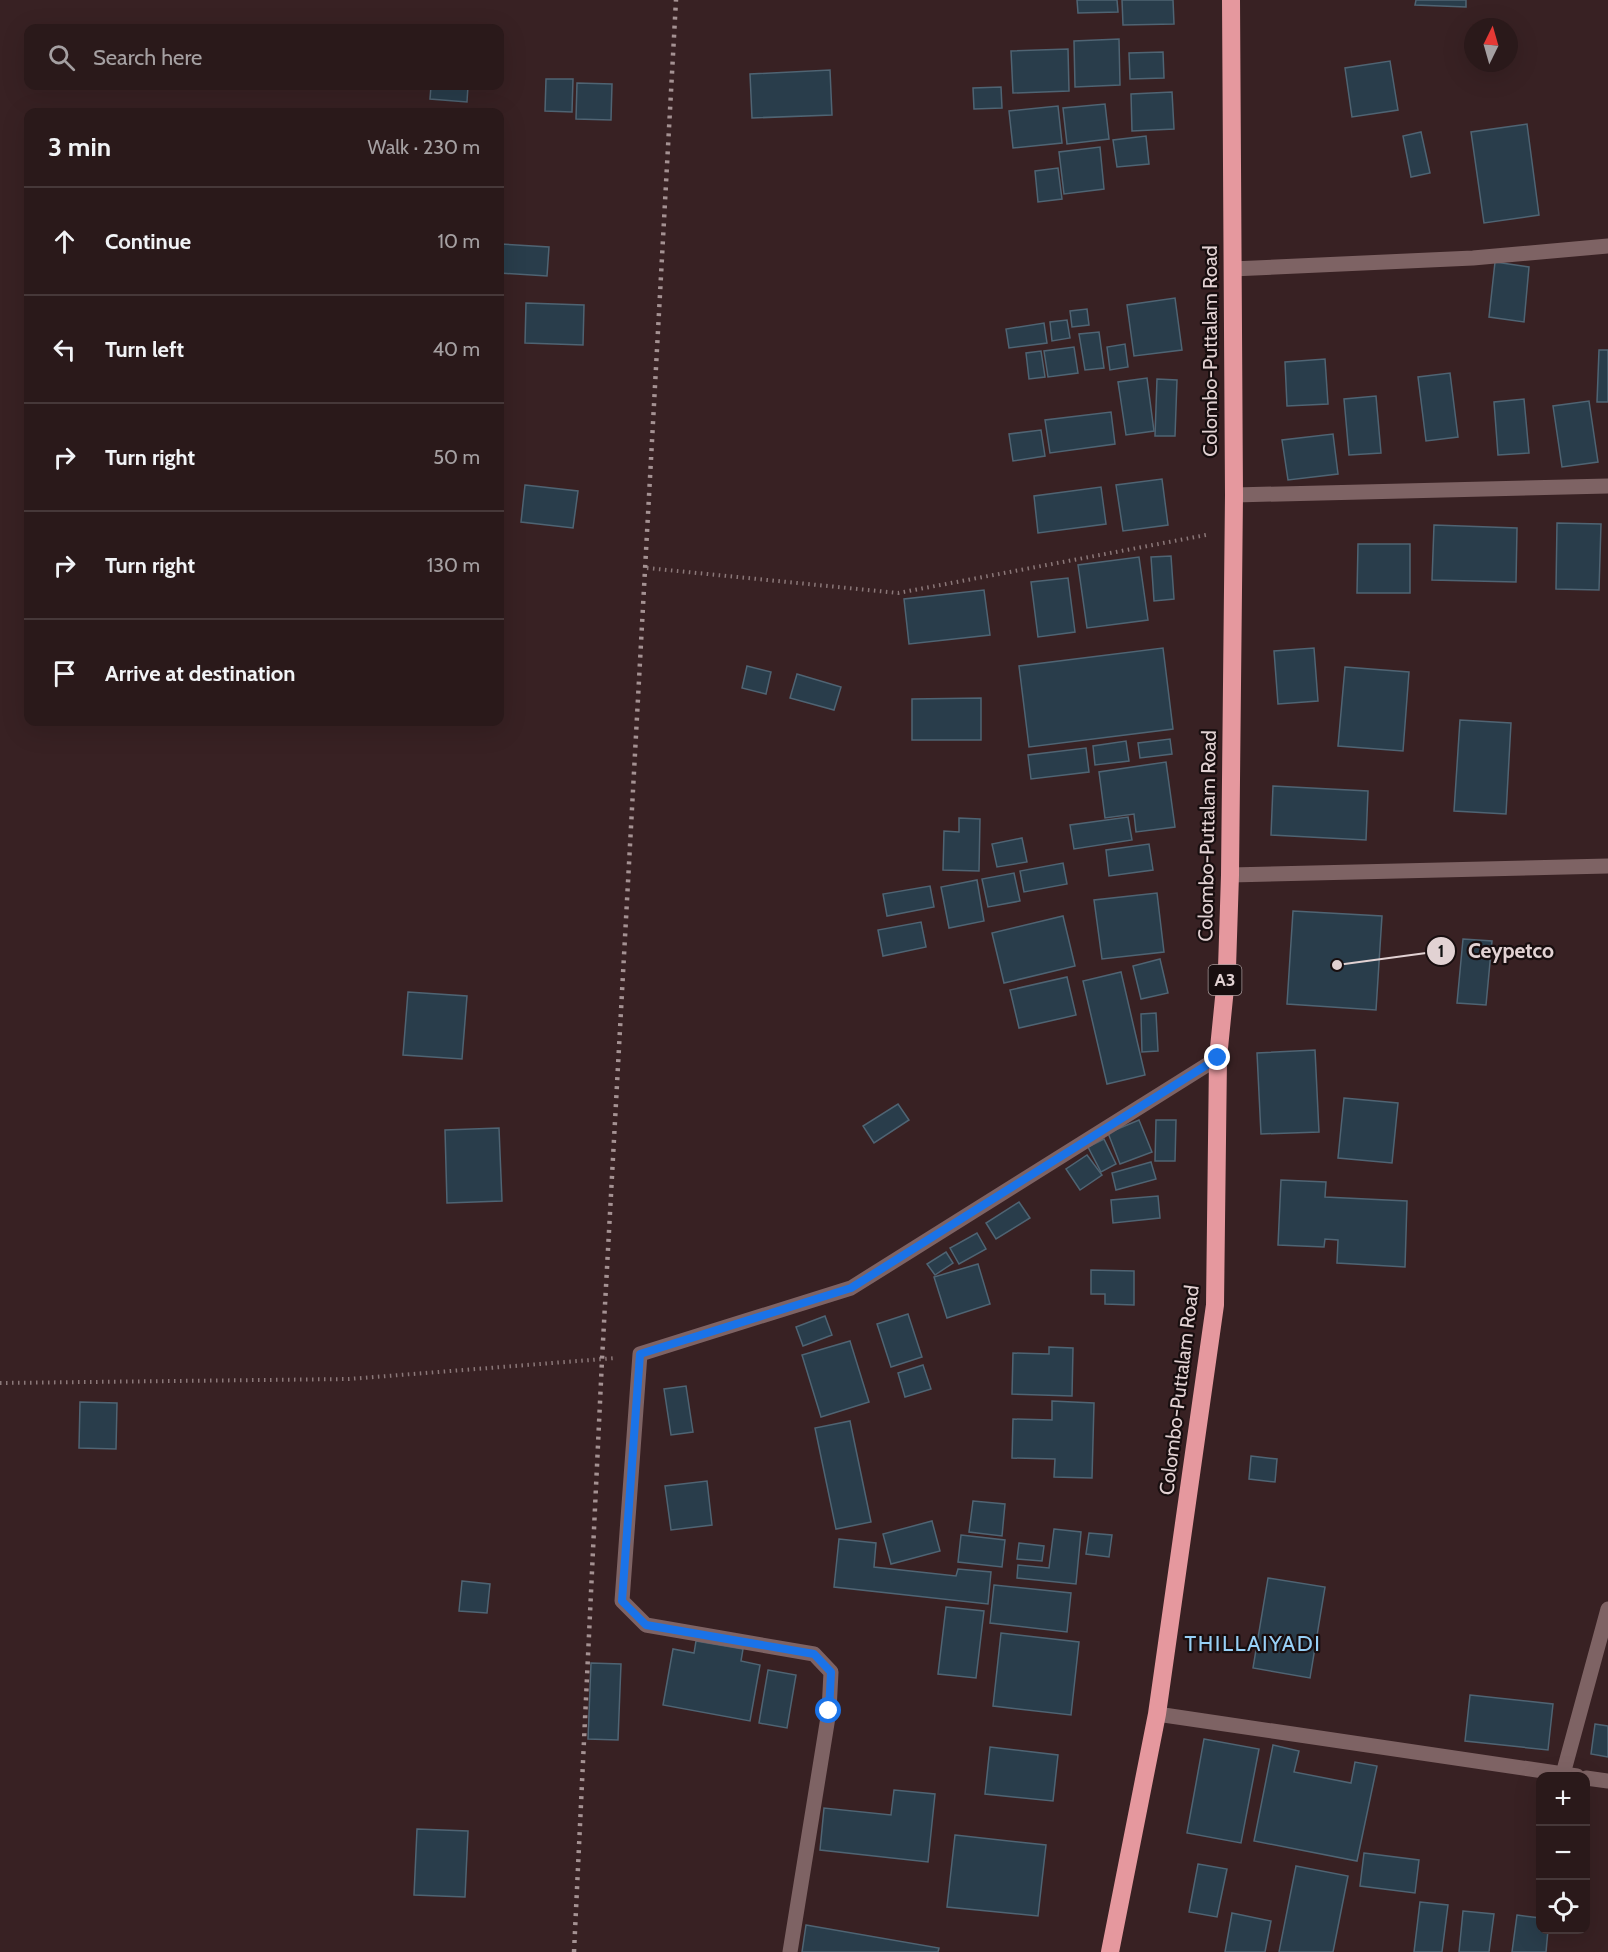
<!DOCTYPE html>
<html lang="en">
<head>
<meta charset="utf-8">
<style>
	body { margin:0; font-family:Cabin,sans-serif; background:#322223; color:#f1f3f6 }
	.controls { position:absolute; right:18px; bottom:18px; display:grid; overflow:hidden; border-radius:12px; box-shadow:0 6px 24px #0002 }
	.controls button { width:54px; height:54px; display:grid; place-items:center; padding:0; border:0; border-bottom:2px solid #463839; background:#2a191a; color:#f1f3f6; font:30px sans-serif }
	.compass { position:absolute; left:1464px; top:18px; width:54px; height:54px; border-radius:50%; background:#2a191a; box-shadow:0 6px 24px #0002; rotate:5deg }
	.stop { position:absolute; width:18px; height:18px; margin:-14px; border:4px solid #1a73e8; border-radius:50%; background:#fff }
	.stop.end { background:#1a73e8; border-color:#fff; box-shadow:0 2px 6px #0008 }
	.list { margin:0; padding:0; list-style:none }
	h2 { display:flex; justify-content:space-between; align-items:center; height:78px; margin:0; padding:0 24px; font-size:26px }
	h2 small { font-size:20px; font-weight:400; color:#a5a0a2 }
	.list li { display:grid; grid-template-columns:39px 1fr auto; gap:18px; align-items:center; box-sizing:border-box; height:108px; padding:0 24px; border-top:2px solid #463839 }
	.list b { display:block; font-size:22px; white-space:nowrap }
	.list em { font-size:20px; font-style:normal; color:#a5a0a2 }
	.icon { flex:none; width:33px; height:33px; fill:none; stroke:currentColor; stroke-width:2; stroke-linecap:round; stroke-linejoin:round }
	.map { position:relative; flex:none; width:1608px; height:1952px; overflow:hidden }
	.search { position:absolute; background:#2a191a; box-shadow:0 6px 24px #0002; left:24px; top:24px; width:480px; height:66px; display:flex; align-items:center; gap:15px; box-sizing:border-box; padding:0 21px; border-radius:12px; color:#a5a0a2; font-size:22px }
	.panel { position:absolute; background:#2a191a; box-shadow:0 6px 24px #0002; left:24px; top:108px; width:480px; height:618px; border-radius:12px }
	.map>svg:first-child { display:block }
	.building { fill:#293d4b; stroke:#4f6473; stroke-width:1.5 }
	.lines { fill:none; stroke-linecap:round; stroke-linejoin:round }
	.path { stroke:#8b7879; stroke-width:4; stroke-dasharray:1.5 4.5; stroke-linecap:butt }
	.minor { stroke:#7e6364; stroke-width:15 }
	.highway { stroke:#e5989e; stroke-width:18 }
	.rail { stroke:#a59293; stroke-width:4.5; stroke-dasharray:3 6; stroke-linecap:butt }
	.route { stroke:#1a73e8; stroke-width:8 }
	.labels { text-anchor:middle; stroke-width:4.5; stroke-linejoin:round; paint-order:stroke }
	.shield { fill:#180e0f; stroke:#a59798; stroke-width:1.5 }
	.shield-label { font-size:18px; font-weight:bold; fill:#e2d2d3 }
	.street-label { font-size:20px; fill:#e2d2d3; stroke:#180e0f }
	.quarter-label { font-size:22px; letter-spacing:1.5px; fill:#97d0f6; stroke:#180e0f }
	.leader { fill:none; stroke:#e2d2d3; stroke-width:2 }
	.callout-dot { fill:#e2d2d3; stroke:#180e0f; stroke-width:2 }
	.mark-label { font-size:18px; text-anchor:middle; font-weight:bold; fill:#111 }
	.callout-label { font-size:21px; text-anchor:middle; font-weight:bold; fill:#e2d2d3; stroke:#180e0f; stroke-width:4.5; stroke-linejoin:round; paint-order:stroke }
</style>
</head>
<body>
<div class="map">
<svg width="1608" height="1952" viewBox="0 0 1608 1952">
	<rect width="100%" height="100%" fill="#382123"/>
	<g class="building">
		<polygon points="1077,0 1117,0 1118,12 1078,13"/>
		<polygon points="1122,0 1173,0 1174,24 1123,25"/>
		<polygon points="1416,0 1466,0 1466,7 1415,5"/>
		<polygon points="1119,39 1120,85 1075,87 1074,41"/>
		<polygon points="1068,49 1069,91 1013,93 1011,51"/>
		<polygon points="1163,52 1164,78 1130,79 1129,53"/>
		<polygon points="1390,61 1398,110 1352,117 1345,68"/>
		<polygon points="830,70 832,115 752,118 750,74"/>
		<polygon points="546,79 573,79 572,112 545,111"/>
		<polygon points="577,83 612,84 611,120 576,119"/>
		<polygon points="431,86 468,86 467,102 430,99"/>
		<polygon points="1001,87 1002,108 974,109 973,88"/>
		<polygon points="1172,92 1174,129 1132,131 1131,94"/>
		<polygon points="1105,104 1109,139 1067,144 1063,108"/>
		<polygon points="1058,106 1062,143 1013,148 1009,111"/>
		<polygon points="1527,124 1539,215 1484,223 1471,132"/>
		<polygon points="1421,132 1430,173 1411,177 1403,136"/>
		<polygon points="1146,136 1149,164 1117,167 1113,140"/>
		<polygon points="1100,147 1104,189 1064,194 1059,152"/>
		<polygon points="1058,168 1062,199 1038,202 1035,171"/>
		<polygon points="500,244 549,247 547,276 500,273"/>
		<polygon points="1495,262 1529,267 1524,322 1489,317"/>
		<polygon points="1175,298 1182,350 1134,356 1127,305"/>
		<polygon points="526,303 584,305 583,345 525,343"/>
		<polygon points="1087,309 1089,325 1072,327 1070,311"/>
		<polygon points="1067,320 1070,338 1052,341 1050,322"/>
		<polygon points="1044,323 1047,343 1009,348 1006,329"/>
		<polygon points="1099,332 1104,368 1085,370 1079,334"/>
		<polygon points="1125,344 1128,367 1110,370 1107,347"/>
		<polygon points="1074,347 1078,373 1048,377 1044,351"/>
		<polygon points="1599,350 1608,350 1608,402 1597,402"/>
		<polygon points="1041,351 1045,377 1029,379 1026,353"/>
		<polygon points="1325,359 1328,404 1287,406 1285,362"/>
		<polygon points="1450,373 1458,437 1426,441 1418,377"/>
		<polygon points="1147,378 1154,431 1126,435 1118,382"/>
		<polygon points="1157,379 1177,380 1175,436 1155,436"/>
		<polygon points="1376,396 1381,453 1349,455 1344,399"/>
		<polygon points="1524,399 1529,453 1498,455 1494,402"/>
		<polygon points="1589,401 1598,462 1562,467 1553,406"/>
		<polygon points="1111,412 1115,444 1050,453 1045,420"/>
		<polygon points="1041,430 1045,456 1013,461 1009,434"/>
		<polygon points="1333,434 1338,474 1288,480 1282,440"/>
		<polygon points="1162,479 1168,525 1123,531 1116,485"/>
		<polygon points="525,485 578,491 573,528 521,522"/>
		<polygon points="1101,487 1106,524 1038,533 1034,496"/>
		<polygon points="1557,523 1601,524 1599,590 1556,589"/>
		<polygon points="1434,525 1517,528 1516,582 1432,580"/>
		<polygon points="1358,544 1410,544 1410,593 1357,593"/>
		<polygon points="1171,556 1174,599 1154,601 1151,557"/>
		<polygon points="1139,557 1148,620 1087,628 1078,565"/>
		<polygon points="1068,578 1075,632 1038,637 1031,582"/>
		<polygon points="984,590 990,635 909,644 904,599"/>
		<polygon points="1163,648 1173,729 1029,747 1019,666"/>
		<polygon points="1314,648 1318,701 1278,704 1274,651"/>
		<polygon points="747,666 771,672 766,694 742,688"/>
		<polygon points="1345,667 1409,672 1403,751 1338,746"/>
		<polygon points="797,674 841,687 834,710 790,698"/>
		<polygon points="981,698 981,740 912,740 912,699"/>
		<polygon points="1460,720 1511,723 1506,814 1454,811"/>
		<polygon points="1170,739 1172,754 1140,758 1138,743"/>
		<polygon points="1126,741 1129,761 1095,765 1093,746"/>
		<polygon points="1086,748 1089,772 1031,779 1028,755"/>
		<polygon points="1166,762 1175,827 1136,832 1134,814 1105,818 1099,772"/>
		<polygon points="1273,786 1368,791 1366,840 1271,835"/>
		<polygon points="1128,817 1132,840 1074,849 1070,825"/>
		<polygon points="959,818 980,819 979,871 943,870 944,831 959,832"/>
		<polygon points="1022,838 1027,862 997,867 992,844"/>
		<polygon points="1149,844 1153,870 1109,876 1106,850"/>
		<polygon points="1063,863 1067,884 1024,892 1020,871"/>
		<polygon points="1014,873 1020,901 988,907 982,879"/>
		<polygon points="977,880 984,921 949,928 941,887"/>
		<polygon points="930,886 934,907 887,916 883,894"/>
		<polygon points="1157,893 1164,952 1102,959 1094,900"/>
		<polygon points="1293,911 1382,916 1376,1010 1287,1004"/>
		<polygon points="1063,916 1075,966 1004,983 992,933"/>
		<polygon points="921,922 926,947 883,956 878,930"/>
		<polygon points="1463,939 1492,941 1486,1005 1457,1003"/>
		<polygon points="1160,959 1168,993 1141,999 1133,966"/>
		<polygon points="1121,972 1145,1075 1107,1084 1083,981"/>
		<polygon points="1067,977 1076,1015 1019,1028 1010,990"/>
		<polygon points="408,992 467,996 462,1059 403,1055"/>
		<polygon points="1156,1013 1158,1051 1142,1052 1141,1014"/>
		<polygon points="1315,1050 1319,1132 1261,1134 1257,1053"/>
		<polygon points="1344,1098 1398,1103 1392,1163 1338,1158"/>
		<polygon points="898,1104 909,1120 874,1143 863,1126"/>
		<polygon points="1139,1120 1152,1152 1120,1164 1108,1133"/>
		<polygon points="1156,1120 1176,1120 1175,1161 1155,1161"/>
		<polygon points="499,1128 502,1201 447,1203 445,1130"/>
		<polygon points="1104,1139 1116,1164 1101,1172 1088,1147"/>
		<polygon points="1087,1155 1102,1175 1080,1190 1066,1169"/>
		<polygon points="1151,1162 1156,1179 1116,1190 1112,1173"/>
		<polygon points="1281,1180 1326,1182 1325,1197 1407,1201 1405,1267 1337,1263 1338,1240 1325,1239 1324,1247 1278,1245"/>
		<polygon points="1158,1196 1160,1218 1113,1223 1111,1200"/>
		<polygon points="1019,1202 1030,1218 996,1239 986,1223"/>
		<polygon points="977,1233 986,1249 959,1264 950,1248"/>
		<polygon points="946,1252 953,1263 935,1275 927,1264"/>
		<polygon points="978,1264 990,1304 947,1318 934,1277"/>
		<polygon points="1091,1270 1134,1271 1134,1305 1105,1304 1105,1294 1091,1294"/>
		<polygon points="908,1314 922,1357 891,1367 877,1324"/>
		<polygon points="825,1316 832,1335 803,1346 796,1327"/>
		<polygon points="850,1341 869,1402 821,1417 802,1355"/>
		<polygon points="1049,1347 1073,1348 1072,1396 1012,1394 1013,1353 1049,1354"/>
		<polygon points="923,1365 931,1389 905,1397 898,1373"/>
		<polygon points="686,1386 693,1432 671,1435 664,1389"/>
		<polygon points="1052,1401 1094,1403 1092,1478 1054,1477 1055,1459 1012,1458 1013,1419 1052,1420"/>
		<polygon points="80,1402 117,1403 116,1449 79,1448"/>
		<polygon points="850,1421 871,1522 836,1529 815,1428"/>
		<polygon points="1251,1456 1277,1459 1275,1482 1249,1479"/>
		<polygon points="707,1481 712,1525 671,1530 665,1486"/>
		<polygon points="973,1501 1005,1504 1002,1536 969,1532"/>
		<polygon points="932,1521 940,1551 891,1564 883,1534"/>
		<polygon points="1054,1529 1081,1532 1076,1584 1017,1578 1018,1565 1049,1568"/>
		<polygon points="1089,1533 1112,1535 1109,1557 1086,1554"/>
		<polygon points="961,1535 1005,1540 1002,1567 958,1562"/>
		<polygon points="839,1539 876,1543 874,1567 956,1576 958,1569 991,1572 988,1604 834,1587"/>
		<polygon points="1019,1543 1044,1546 1042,1561 1017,1559"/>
		<polygon points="1268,1578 1325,1587 1310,1678 1253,1668"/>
		<polygon points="462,1581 490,1584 487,1613 459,1611"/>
		<polygon points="994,1585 1071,1593 1067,1632 990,1623"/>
		<polygon points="946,1607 984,1611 976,1678 938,1674"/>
		<polygon points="1001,1633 1079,1642 1071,1715 993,1706"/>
		<polygon points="696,1641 743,1649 741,1661 760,1665 750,1721 663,1705 673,1649 694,1653"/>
		<polygon points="591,1663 621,1664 618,1740 588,1739"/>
		<polygon points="768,1670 796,1675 787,1728 759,1723"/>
		<polygon points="1470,1695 1553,1704 1548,1750 1465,1741"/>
		<polygon points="1595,1724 1608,1726 1608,1757 1591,1754"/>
		<polygon points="1204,1739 1259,1749 1241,1843 1187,1833"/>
		<polygon points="1273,1745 1299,1751 1294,1772 1351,1783 1355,1762 1377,1766 1357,1861 1254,1841"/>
		<polygon points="990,1747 1058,1755 1053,1801 985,1794"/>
		<polygon points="894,1790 935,1794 928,1862 820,1850 824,1808 891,1815"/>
		<polygon points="417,1829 468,1831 465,1897 414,1895"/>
		<polygon points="955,1835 1046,1845 1038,1916 947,1907"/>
		<polygon points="1364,1853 1419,1860 1415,1893 1360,1886"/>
		<polygon points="1198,1864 1227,1869 1217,1917 1189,1912"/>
		<polygon points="1296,1866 1348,1876 1333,1952 1279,1952"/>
		<polygon points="1420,1902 1448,1905 1442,1952 1414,1952"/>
		<polygon points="1463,1911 1494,1914 1489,1952 1459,1952"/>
		<polygon points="1232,1913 1271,1921 1265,1952 1225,1952"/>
		<polygon points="1517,1915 1540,1918 1540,1930 1548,1930 1546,1952 1512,1952"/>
		<polygon points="806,1925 939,1948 938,1952 802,1952"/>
	</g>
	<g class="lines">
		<g class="path">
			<polyline points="647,568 898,593 1206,535"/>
			<polyline points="0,1383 349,1379 616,1358"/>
		</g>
		<g class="minor">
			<polyline points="1232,269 1473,258 1608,246"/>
			<polyline points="1234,495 1608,486"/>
			<polyline points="1230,875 1608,866"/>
			<polyline points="1157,1714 1577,1776"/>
			<polyline points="1563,1774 1608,1609"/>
			<polyline points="1586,1778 1608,1781"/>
			<polyline points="790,1952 829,1711 831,1672 814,1654 646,1625 622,1601 640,1354 851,1288 1218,1058"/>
		</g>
		<polyline class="highway" points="1110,1952 1157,1714 1215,1305 1218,1058 1227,968 1230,875 1234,495 1231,0"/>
		<polyline class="rail" points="574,1952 602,1360 676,0"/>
	</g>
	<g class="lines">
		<polyline class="route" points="829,1711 831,1672 814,1654 646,1625 622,1601 640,1354 851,1288 1218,1058"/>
	</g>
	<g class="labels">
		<rect class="shield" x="1208.5" y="965" width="33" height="30" rx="4.5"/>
		<g class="shield-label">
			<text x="1225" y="986">A3</text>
		</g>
		<g class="street-label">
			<text transform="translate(1210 351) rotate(-90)" y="7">Colombo-Puttalam Road</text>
			<text transform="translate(1207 836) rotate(-89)" y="7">Colombo-Puttalam Road</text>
			<text transform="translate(1179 1390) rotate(-83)" y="7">Colombo-Puttalam Road</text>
		</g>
		<g class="quarter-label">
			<text x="1253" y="1651">THILLAIYADI</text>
		</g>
	</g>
	<path class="leader" d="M1337 965L1441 951"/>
	<g class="callout-dot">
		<circle cx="1337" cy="965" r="6"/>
		<circle cx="1441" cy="951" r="15"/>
	</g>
	<g class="mark-label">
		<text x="1441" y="957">1</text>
	</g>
	<g class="callout-label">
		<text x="1511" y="958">Ceypetco</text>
	</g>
</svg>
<div class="controls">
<button>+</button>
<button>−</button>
<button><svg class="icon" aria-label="locate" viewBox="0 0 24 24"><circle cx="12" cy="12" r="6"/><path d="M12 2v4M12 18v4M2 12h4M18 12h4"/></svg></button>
</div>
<svg class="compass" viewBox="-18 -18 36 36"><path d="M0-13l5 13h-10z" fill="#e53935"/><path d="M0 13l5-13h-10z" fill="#a5a0a2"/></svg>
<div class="stop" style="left:829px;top:1711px"></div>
<div class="stop end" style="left:1218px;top:1058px"></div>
<div class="search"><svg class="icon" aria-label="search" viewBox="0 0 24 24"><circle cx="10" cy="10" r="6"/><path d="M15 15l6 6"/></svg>Search here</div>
<section class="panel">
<h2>3 min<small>Walk · 230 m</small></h2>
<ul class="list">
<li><svg class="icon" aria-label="ahead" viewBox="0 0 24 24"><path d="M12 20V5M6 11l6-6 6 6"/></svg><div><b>Continue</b></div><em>10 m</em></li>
<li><svg class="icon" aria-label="left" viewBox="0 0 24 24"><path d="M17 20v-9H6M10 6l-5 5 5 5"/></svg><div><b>Turn left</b></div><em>40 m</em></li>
<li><svg class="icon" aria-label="right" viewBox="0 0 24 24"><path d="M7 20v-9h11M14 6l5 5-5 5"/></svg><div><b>Turn right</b></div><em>50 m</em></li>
<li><svg class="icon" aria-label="right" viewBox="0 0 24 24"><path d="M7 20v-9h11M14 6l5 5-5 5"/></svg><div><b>Turn right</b></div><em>130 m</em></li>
<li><svg class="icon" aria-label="arrive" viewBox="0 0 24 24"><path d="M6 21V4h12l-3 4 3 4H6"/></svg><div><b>Arrive at destination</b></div></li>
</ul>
</section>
</div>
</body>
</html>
